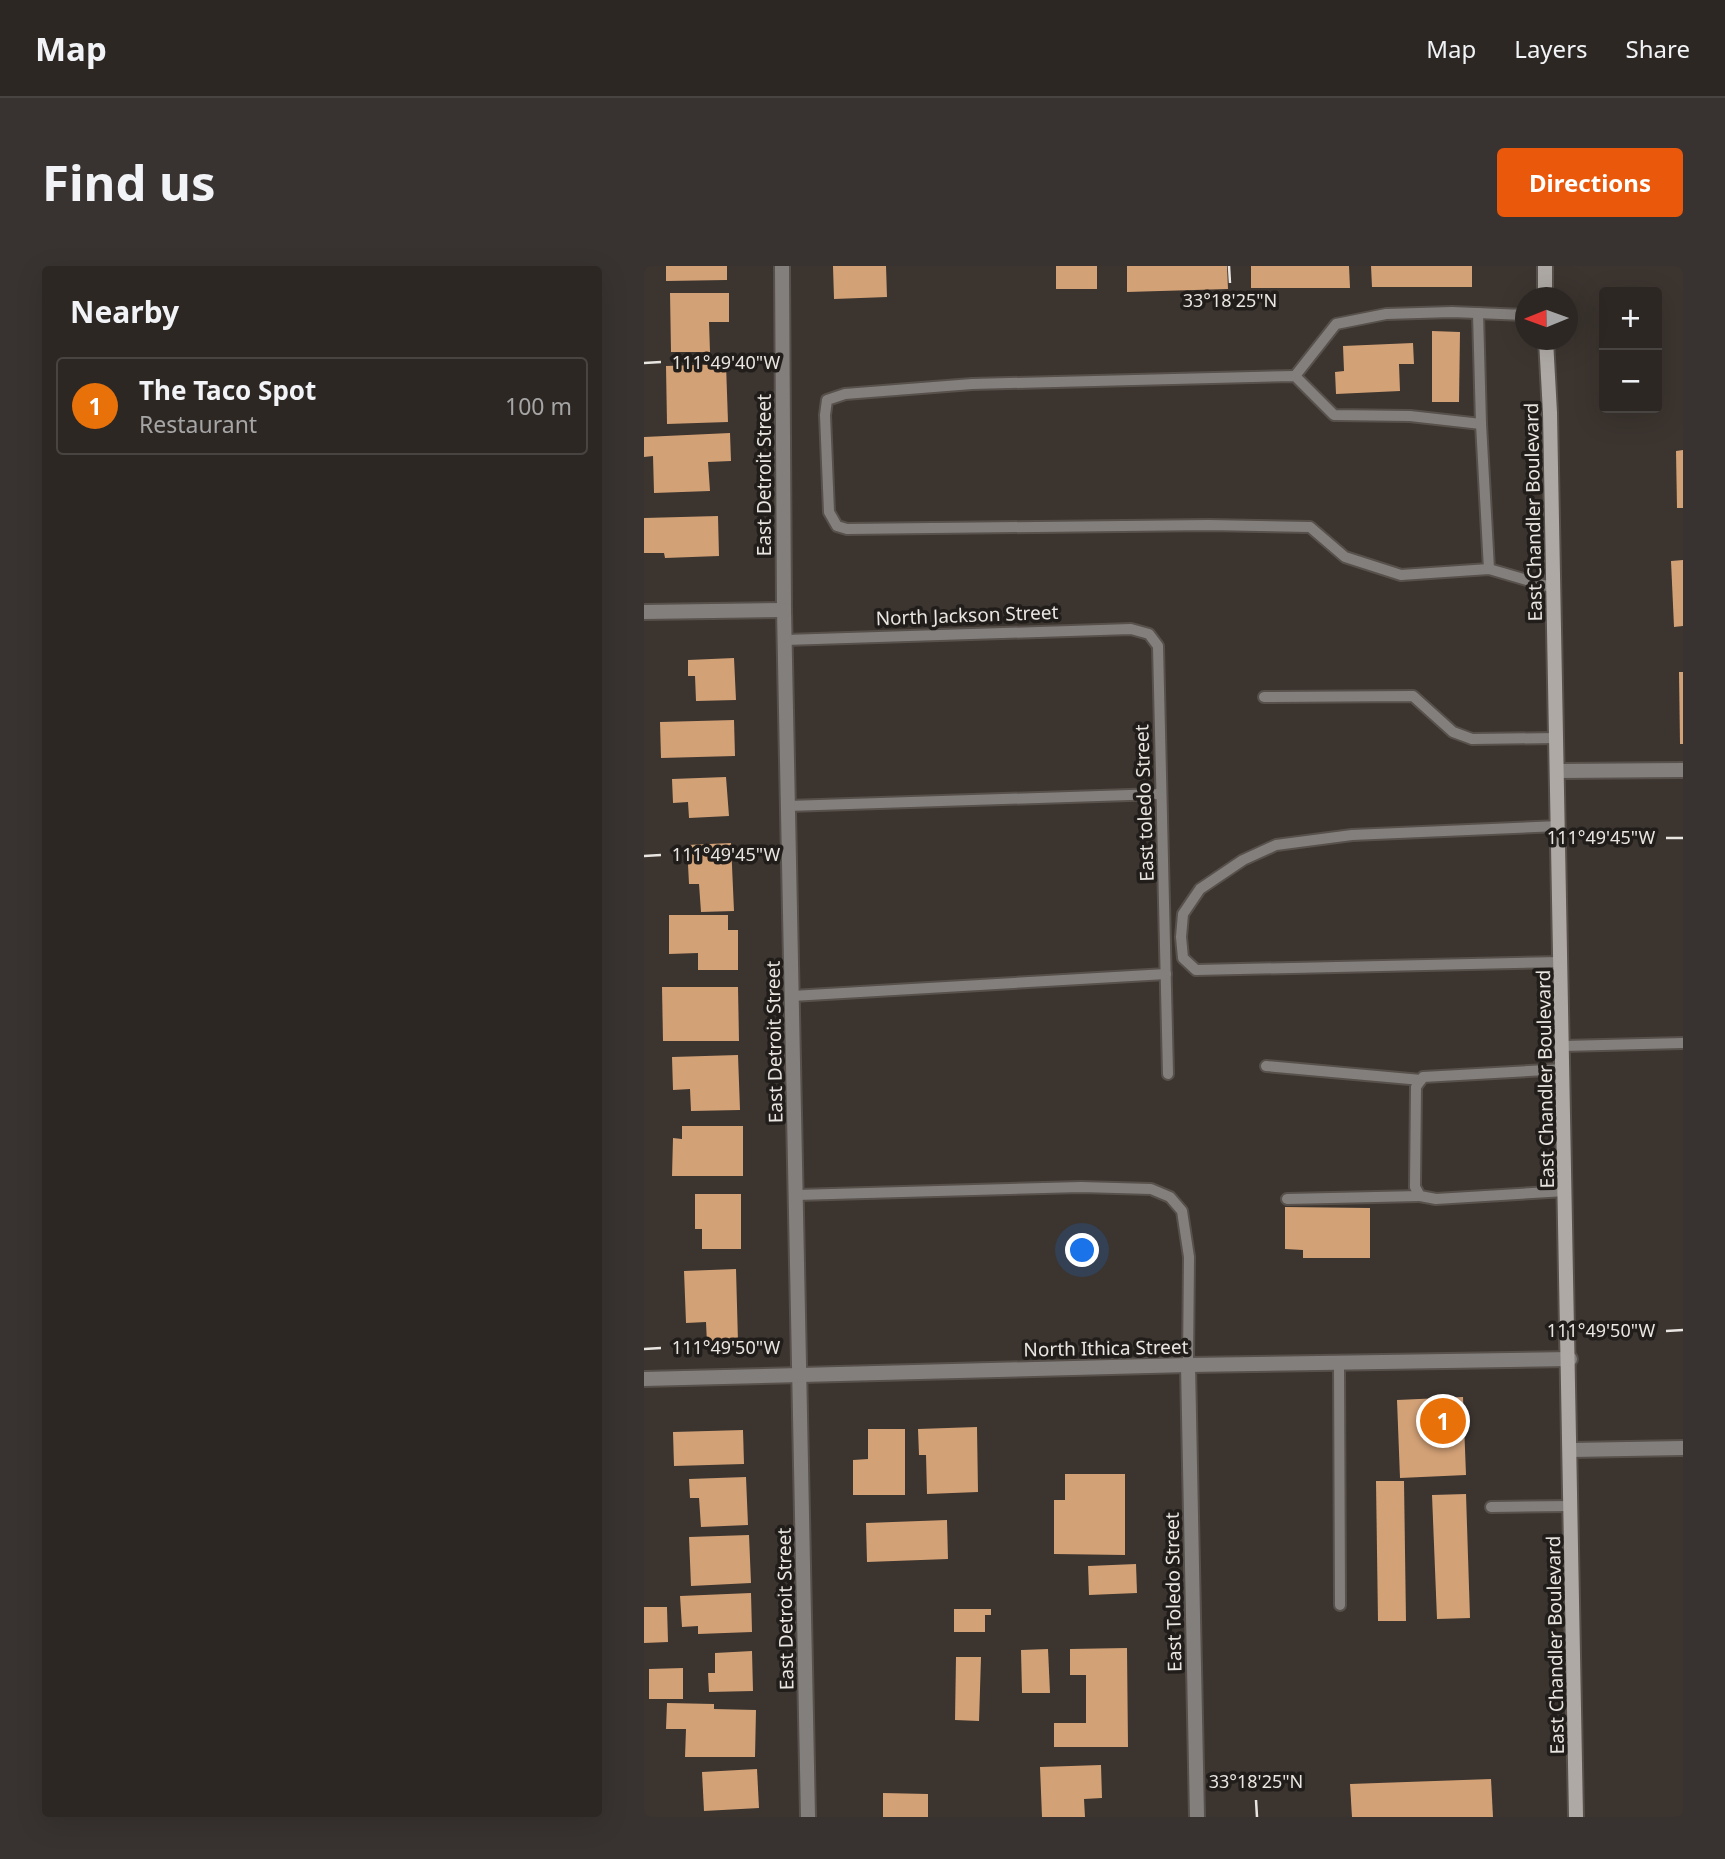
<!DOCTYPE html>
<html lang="en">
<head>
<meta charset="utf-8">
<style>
	body { margin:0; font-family:"Noto Sans",sans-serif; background:#383330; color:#f1f3f6 }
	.controls { position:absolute; right:21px; top:21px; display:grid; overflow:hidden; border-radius:7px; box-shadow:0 7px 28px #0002 }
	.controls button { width:63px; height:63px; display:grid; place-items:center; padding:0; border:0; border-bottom:2px solid #484441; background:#2c2723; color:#f1f3f6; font:35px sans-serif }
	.compass { position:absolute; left:871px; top:21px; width:63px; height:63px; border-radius:50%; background:#2c2723; box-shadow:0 7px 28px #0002; rotate:269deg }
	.you { position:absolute; left:439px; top:985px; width:24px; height:24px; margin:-18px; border:5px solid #fff; border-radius:50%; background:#1a73e8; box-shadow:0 0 0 10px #1a73e833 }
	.badge { display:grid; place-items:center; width:46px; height:46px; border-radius:50%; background:#ea580c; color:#fff; font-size:23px; font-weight:700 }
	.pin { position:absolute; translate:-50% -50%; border:4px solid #fff; box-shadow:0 2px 7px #0006 }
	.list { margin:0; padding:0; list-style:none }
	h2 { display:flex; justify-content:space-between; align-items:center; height:91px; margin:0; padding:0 28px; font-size:30px }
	h2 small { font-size:23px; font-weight:400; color:#a6a5a6 }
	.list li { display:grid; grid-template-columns:46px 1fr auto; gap:21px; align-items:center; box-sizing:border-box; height:98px; margin:0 14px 14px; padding:0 14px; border:2px solid #484441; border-radius:7px }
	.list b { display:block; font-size:26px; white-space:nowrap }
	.list p { margin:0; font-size:23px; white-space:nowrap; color:#a6a5a6 }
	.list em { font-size:23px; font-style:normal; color:#a6a5a6 }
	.map { position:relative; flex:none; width:1039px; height:1551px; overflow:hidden; border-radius:7px }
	header { display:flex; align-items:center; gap:42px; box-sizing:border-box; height:98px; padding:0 35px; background:#2c2723; border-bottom:2px solid #484441 }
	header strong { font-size:33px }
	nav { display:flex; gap:38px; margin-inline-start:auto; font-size:24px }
	.intro { display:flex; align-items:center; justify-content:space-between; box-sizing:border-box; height:168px; padding:0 42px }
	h1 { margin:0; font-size:49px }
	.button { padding:18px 32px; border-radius:7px; background:#ea580c; color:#fff; font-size:24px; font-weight:700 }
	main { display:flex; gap:42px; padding:0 42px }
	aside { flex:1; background:#2c2723; border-radius:7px; box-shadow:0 7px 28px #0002 }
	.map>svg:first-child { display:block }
	.building { fill:#d3a176 }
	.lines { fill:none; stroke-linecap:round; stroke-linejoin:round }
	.lane-casing { stroke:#57504b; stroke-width:14 }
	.street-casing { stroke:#57504b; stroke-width:18 }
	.secondary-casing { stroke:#57504b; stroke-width:18 }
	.lane { stroke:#837f7c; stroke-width:10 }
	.street { stroke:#837f7c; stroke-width:14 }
	.secondary { stroke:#aea9a4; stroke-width:14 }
	.ticks { fill:none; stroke:#e9e5e1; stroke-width:2.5 }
	.labels { text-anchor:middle; stroke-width:7; stroke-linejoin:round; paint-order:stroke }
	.street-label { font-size:19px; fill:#e9e5e1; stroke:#201d1a }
	.ticks-label { font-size:18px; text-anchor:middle; fill:#e9e5e1; stroke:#201d1a; stroke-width:7; stroke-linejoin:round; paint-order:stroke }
</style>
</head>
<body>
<header>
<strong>Map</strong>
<nav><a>Map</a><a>Layers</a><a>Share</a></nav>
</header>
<div class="intro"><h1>Find us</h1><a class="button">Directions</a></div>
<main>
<aside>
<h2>Nearby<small></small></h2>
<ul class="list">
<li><span class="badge" style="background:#e8710a">1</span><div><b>The Taco Spot</b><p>Restaurant</p></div><em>100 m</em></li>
</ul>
</aside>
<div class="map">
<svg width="1039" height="1551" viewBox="0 0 1039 1551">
	<rect width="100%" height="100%" fill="#3b342f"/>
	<g class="building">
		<polygon points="22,0 83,0 83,14 22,15"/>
		<polygon points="189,0 242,0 243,31 190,33"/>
		<rect x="412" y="0" width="41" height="23"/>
		<polygon points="483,0 583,0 584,23 483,26"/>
		<polygon points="607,0 705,0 706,22 607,22"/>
		<polygon points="727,0 828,0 828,21 728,21"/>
		<polygon points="26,27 85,27 85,56 65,56 66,86 27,86"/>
		<polygon points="788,65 816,66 815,136 788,136"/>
		<polygon points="769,77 770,98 755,98 756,125 692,128 691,106 700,105 699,80"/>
		<polygon points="82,98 84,156 23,158 22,100"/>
		<polygon points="86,167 87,195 64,196 66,225 10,227 9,190 0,191 0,171"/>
		<polygon points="1039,184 1039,242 1033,242 1032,185"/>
		<polygon points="74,250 75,290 21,292 20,287 0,287 0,252"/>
		<polygon points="1039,294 1039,360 1030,361 1027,295"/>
		<polygon points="90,392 92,434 52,435 51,410 44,410 44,394"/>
		<polygon points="1035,406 1039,406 1039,478 1036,478"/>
		<polygon points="90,454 91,490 17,492 16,456"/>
		<polygon points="82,511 85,550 45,552 44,536 29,537 28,513"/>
		<polygon points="87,577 90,645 57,646 55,618 45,618 43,579"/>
		<polygon points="25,649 84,649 84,664 94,664 94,704 54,704 54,687 25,688"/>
		<polygon points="18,721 94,721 95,775 19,775"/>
		<polygon points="94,789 96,844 47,845 46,823 29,824 28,791"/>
		<polygon points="38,860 99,860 99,910 28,910 29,872 38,873"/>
		<polygon points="51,928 97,928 97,983 58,983 58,963 51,963"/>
		<polygon points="641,941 726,942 726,992 659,992 659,984 641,983"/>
		<polygon points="92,1003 94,1076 63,1078 62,1056 42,1057 40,1005"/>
		<polygon points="819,1131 822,1209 756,1212 753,1134"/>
		<polygon points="333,1161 334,1226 283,1228 282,1189 275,1189 274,1163"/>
		<polygon points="224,1163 261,1163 261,1229 209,1229 209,1194 224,1193"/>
		<polygon points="99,1164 100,1198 30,1200 29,1166"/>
		<polygon points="421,1208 481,1208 481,1289 410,1288 410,1234 421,1234"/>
		<polygon points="102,1211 104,1259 57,1261 55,1232 46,1232 45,1213"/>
		<polygon points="732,1215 760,1215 762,1355 734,1355"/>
		<polygon points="822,1228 826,1352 793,1353 788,1229"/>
		<polygon points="303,1254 304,1293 223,1296 222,1257"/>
		<polygon points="105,1269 107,1317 47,1320 45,1271"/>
		<polygon points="492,1298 493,1327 445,1329 444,1300"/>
		<polygon points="107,1327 108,1366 54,1368 54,1360 38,1361 36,1330"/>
		<polygon points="0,1341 23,1341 24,1376 0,1377"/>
		<polygon points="310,1343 347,1343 347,1349 341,1349 341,1366 310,1366"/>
		<polygon points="483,1382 484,1481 410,1481 410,1457 442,1457 442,1409 426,1409 426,1383"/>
		<polygon points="404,1383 406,1427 378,1427 377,1384"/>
		<polygon points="108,1385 109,1425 65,1426 64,1407 71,1407 71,1387"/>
		<polygon points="312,1391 337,1391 335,1455 311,1454"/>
		<polygon points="39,1402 39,1433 5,1433 5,1403"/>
		<polygon points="23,1437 70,1438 70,1443 112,1444 111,1491 41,1491 42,1463 22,1463"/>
		<polygon points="457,1499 458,1532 440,1533 441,1551 398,1551 396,1501"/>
		<polygon points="113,1503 115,1542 60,1545 58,1506"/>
		<polygon points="847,1513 849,1551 708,1551 706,1518"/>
		<polygon points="239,1527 284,1528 284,1551 239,1551"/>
	</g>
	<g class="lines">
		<defs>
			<g id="lane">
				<polyline points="834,47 837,158 766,150 690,149 651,110 328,118 201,128 183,134 181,149 185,246 193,260 203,263 565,259 666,261 701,291 757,309 845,303 910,322"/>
				<polyline points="651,110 692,58 742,48 808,46 881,49"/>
				<polyline points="837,158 845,303"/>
				<polyline points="141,374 487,363 505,368 514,380 524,808"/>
				<polyline points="620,431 769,430 809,466 828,473 913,472"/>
				<polyline points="144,540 516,528"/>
				<polyline points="915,560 708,569 632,579 599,594 556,623 539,648 537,671 539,692 552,704 917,696"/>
				<polyline points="148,730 522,708"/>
				<polyline points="919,780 1039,777"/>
				<polyline points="622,800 777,814"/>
				<polyline points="920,803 779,811 772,821 771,921 776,930 792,933 922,925"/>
				<polyline points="152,929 437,921 507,923 526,931 538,945 545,991 544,1099"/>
				<polyline points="643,933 776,930"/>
				<polyline points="695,1097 696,1339"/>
				<polyline points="847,1241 928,1240"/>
			</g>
			<g id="street">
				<polyline points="138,0 140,344 164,1551"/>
				<polyline points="0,346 140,344"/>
				<polyline points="914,505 1039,504"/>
				<polyline points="544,1099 553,1551"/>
				<polyline points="0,1113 544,1099 926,1093"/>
				<polyline points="927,1184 1039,1182"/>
			</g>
			<g id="secondary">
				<polyline points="901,0 901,32"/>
				<polyline points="902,74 906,147 932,1551"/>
			</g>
		</defs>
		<use href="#lane" class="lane-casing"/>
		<use href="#street" class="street-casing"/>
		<use href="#secondary" class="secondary-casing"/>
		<use href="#lane" class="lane"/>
		<use href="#street" class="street"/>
		<use href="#secondary" class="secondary"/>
	</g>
	<path class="ticks" d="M585 0 586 17M0 97 17 96M1022 572H1039M0 590 17 589M1022 1065 1039 1064M0 1083 17 1082M612 1534 613 1551"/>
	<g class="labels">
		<g class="street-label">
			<text transform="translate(120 209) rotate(-90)" y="7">East Detroit Street</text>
			<text transform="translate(889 246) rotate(-91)" y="7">East Chandler Boulevard</text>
			<text transform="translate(323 349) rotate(-2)" y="7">North Jackson Street</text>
			<text transform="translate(500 537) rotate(-92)" y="7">East toledo Street</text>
			<text transform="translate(130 776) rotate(-91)" y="7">East Detroit Street</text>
			<text transform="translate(901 813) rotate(-91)" y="7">East Chandler Boulevard</text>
			<text transform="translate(462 1082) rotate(-1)" y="7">North Ithica Street</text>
			<text transform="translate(529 1326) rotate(-91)" y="7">East Toledo Street</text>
			<text transform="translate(141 1343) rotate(-91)" y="7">East Detroit Street</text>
			<text transform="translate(911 1379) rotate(-91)" y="7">East Chandler Boulevard</text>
		</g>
	</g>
	<g class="ticks-label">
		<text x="586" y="41">33°18'25"N</text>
		<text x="82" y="103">111°49'40"W</text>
		<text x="957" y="578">111°49'45"W</text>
		<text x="82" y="595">111°49'45"W</text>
		<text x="957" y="1071">111°49'50"W</text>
		<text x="82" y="1088">111°49'50"W</text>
		<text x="612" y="1522">33°18'25"N</text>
	</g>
</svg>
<div class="controls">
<button>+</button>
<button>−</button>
</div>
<svg class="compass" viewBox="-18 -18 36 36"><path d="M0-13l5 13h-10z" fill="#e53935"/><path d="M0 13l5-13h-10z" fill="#a6a5a6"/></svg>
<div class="you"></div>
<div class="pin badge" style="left:799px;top:1155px;background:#e8710a">1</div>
</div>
</main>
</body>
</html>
